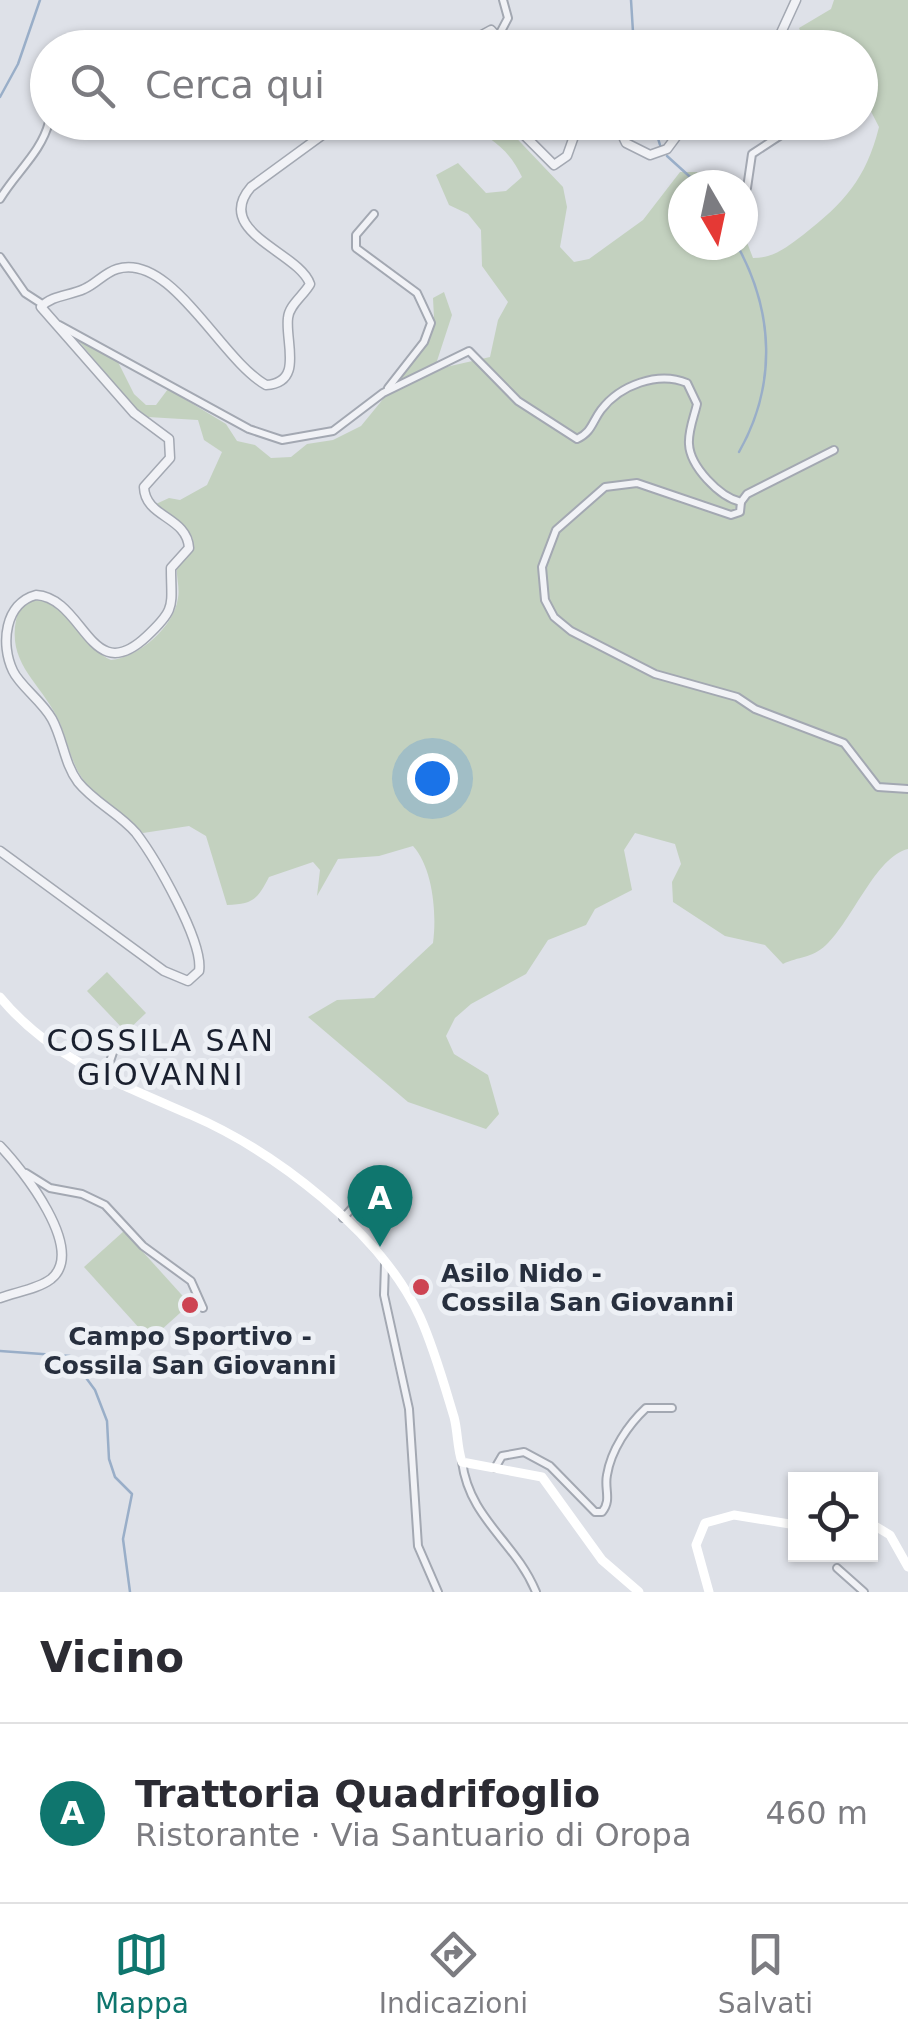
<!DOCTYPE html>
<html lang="it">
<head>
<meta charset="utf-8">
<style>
	body { margin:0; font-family:"DejaVu Sans",sans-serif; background:#f7f7f7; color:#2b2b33 }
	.controls { position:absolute; right:30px; bottom:30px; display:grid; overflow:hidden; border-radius:0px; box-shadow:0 2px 8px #0004 }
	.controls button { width:90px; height:90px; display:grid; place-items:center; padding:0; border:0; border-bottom:2px solid #e1e1e2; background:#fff; color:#2b2b33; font:50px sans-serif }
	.compass { position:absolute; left:668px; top:170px; width:90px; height:90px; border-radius:50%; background:#fff; box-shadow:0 2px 8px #0004; rotate:171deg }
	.you { position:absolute; left:432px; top:778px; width:35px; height:35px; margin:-25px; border:8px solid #fff; border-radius:50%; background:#1a73e8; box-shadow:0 0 0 15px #1a73e833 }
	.badge { display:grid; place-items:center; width:65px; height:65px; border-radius:50%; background:#0f766e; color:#fff; font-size:32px; font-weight:700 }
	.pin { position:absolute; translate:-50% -82px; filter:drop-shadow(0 2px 5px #0008) }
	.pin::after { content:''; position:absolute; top:52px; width:35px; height:30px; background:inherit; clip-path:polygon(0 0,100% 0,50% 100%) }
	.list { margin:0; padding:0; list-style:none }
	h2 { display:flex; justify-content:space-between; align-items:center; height:130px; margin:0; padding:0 40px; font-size:42px }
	h2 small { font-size:32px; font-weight:400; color:#7c7c81 }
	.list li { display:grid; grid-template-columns:65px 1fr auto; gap:30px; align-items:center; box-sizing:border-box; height:180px; padding:0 40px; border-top:2px solid #e1e1e2 }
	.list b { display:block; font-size:38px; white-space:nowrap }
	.list p { margin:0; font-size:32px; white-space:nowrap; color:#7c7c81 }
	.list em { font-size:32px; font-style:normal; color:#7c7c81 }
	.icon { flex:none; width:55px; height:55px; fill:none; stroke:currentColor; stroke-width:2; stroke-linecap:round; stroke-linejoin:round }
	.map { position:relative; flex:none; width:908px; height:1592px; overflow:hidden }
	.search { position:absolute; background:#fff; box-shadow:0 2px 8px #0004; left:30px; right:30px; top:30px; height:110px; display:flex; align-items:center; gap:25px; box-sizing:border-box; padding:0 35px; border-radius:55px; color:#7c7c81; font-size:38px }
	.sheet { height:310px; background:#fff }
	nav { display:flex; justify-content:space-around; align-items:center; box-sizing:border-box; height:140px; border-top:2px solid #e1e1e2; background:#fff; font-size:28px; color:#7c7c81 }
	nav a { display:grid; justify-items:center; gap:5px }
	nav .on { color:#0f766e }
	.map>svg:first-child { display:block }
	.green { fill:#c3d1bf }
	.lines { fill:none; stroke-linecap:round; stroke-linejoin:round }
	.stream { stroke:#99aec8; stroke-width:2.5 }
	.minor-casing { stroke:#a3a8b2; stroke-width:10 }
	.tertiary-casing { stroke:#a3a8b2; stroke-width:11 }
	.minor { stroke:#f1f2f6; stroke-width:6 }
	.tertiary { stroke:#f1f2f6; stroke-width:8 }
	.secondary { stroke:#fff; stroke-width:9 }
	.poi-dot { fill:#cd4352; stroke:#edf0f5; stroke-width:4 }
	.labels { text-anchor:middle; stroke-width:10; stroke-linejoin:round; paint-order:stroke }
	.poi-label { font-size:25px; font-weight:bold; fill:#272f3e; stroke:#edf0f5; text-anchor:start }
	.quarter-label { font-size:30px; letter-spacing:2.5px; fill:#1a202f; stroke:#edf0f5 }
</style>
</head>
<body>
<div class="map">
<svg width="908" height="1592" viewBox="0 0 908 1592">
	<rect width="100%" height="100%" fill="#dee1e8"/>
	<g class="green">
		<path d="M834 0H908V849C876 856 852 921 826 945 811 959 799 956 783 964L765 945 725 936 673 902 672 882 681 864 675 844 635 833 624 850 632 890 595 909 586 925 548 940 526 974 471 1004 455 1018 446 1036 454 1054 488 1075 499 1114 486 1129 408 1102 308 1017 337 1000 374 998 433 943C437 914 433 868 413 846L379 856 338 859 317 896 320 870 313 862 269 877C257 900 253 904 227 905L206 836 189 826 143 833C124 816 99 801 84 781 71 763 68 743 60 723 41 680 0 662 20 606L32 600C71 600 78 645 111 660 139 657 174 627 178 598 180 588 176 577 177 566 216 537 176 524 156 504L169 498 180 500 207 485 222 452 204 440 198 420 148 417 134 407 77 339 118 362 134 394 146 405H156L168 389 226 424 237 441 255 445 271 458 291 457 307 444 333 440 361 426 424 349 434 318 433 298 444 292 452 315 436 364 446 367 490 357 498 320 508 302 482 266 481 230 468 214 449 205 436 175 458 163 486 193 506 191 522 177C510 151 490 134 463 127V123H502L563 187 567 207 560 247 574 262 589 259 643 220 680 172H697L708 185H683V245H743V232L753 258C774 258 787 247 803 235 844 203 866 179 879 127L861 92 860 48 807 47 799 28 831 9Z"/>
		<polygon points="107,972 146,1013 126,1032 87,991"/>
		<polygon points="124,1231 190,1304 150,1340 84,1267"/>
	</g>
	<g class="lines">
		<g class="stream">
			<polyline points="631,0 634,48"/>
			<polyline points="0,97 18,64 40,0"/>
			<polyline points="653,122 660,145"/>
			<polyline points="667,156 699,185"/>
			<path d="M737 245C774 312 777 385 739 452"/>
			<polyline points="0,1351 70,1356 95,1390 107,1421 109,1459 115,1477 132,1494 123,1539 130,1592"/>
		</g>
		<defs>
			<g id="minor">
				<polyline points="499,35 508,18 503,0"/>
				<polyline points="747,188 752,154 781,135 826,122"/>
				<path d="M0 199C16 172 41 153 49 122"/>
				<polyline points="374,214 356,235 356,248 417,293 431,323 424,342 388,388"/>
				<polyline points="0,257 25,293 42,304"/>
				<path d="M59 325 249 429 282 440 333 431 383 393 469 351 518 401 577 439C592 432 592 422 601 410 620 385 658 371 687 383L697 404C694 417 688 431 689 444 690 466 719 497 741 502L747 494 834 450"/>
				<polyline points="741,502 740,512 731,515 637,483 605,487 556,530 542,567 545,600 554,617 571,631 655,674 737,697 755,709 844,743 878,787 908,789"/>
				<polyline points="105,1076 120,1032"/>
				<polyline points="26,1173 50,1188 82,1194 105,1205 143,1246 191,1281 203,1308"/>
				<polyline points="343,1218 357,1203"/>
				<polyline points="385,1264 384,1295 409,1409 418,1546 438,1592"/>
				<path d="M462 1462C470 1520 515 1541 536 1592"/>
				<path d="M495 1468 502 1456 524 1452 550 1466 595 1512H602C612 1500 604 1489 607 1475 611 1450 628 1425 646 1408H672"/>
				<polyline points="837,1568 864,1592"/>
			</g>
			<g id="tertiary">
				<polyline points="458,48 491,30 507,48"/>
				<polyline points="774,48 796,0"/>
				<polyline points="511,122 554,165 567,156 579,122"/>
				<polyline points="616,122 626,143 650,155 667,149 687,122"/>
				<path d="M0 851 164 971 188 981 199 971C204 942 155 858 136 833 119 813 95 803 78 782 64 763 63 739 52 719 42 701 20 686 13 671 0 644 5 603 36 595 85 598 90 690 147 636 177 608 171 606 171 568L189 548C187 516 145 518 144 487L170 458 169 439 134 413 41 307C52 295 69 296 84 289 96 284 104 273 117 269 171 252 221 360 266 385 304 383 285 342 288 318 289 305 304 295 310 284 299 252 212 232 251 187L325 133 331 122"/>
				<path d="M0 1146C22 1169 87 1250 51 1279 38 1289 16 1292 0 1298"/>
			</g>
		</defs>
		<use href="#minor" class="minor-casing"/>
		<use href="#tertiary" class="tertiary-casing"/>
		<use href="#minor" class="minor"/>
		<use href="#tertiary" class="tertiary"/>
		<g class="secondary">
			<path d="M0 997C50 1058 120 1084 191 1115 274 1151 381 1232 420 1317 434 1348 444 1384 454 1417 458 1432 457 1448 462 1462L542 1477 602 1560 639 1592"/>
			<polyline points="870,1523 890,1535 908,1567"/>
			<polyline points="709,1592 696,1545 705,1523 734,1515 796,1525"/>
		</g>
	</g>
	<g class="poi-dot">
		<circle cx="421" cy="1287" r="10"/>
		<circle cx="190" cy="1305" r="10"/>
	</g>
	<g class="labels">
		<g class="poi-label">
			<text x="441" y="1282">Asilo Nido -<tspan x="441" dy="29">Cossila San Giovanni</tspan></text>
			<text x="190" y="1345" text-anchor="middle">Campo Sportivo -<tspan x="190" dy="29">Cossila San Giovanni</tspan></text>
		</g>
		<g class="quarter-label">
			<text x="161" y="1051">COSSILA SAN<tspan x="161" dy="34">GIOVANNI</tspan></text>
		</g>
	</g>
</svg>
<div class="controls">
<button><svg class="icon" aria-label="locate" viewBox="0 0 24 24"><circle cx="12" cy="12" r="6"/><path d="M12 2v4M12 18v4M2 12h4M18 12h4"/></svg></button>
</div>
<svg class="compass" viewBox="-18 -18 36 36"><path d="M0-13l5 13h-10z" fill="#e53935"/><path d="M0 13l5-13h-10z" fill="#7c7c81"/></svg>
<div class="you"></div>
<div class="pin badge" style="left:380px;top:1247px">A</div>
<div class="search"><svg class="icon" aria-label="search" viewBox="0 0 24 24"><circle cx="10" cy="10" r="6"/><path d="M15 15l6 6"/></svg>Cerca qui</div>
</div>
<section class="sheet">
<h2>Vicino<small></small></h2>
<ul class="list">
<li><span class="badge">A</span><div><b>Trattoria Quadrifoglio</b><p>Ristorante · Via Santuario di Oropa</p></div><em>460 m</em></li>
</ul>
</section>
<nav>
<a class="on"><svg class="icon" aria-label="map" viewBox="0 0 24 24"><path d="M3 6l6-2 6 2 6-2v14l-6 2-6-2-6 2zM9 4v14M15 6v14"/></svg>Mappa</a>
<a><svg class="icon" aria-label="directions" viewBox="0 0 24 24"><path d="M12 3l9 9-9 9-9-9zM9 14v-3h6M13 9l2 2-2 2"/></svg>Indicazioni</a>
<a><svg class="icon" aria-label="saved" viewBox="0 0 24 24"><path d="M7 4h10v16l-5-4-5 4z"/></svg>Salvati</a>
</nav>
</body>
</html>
